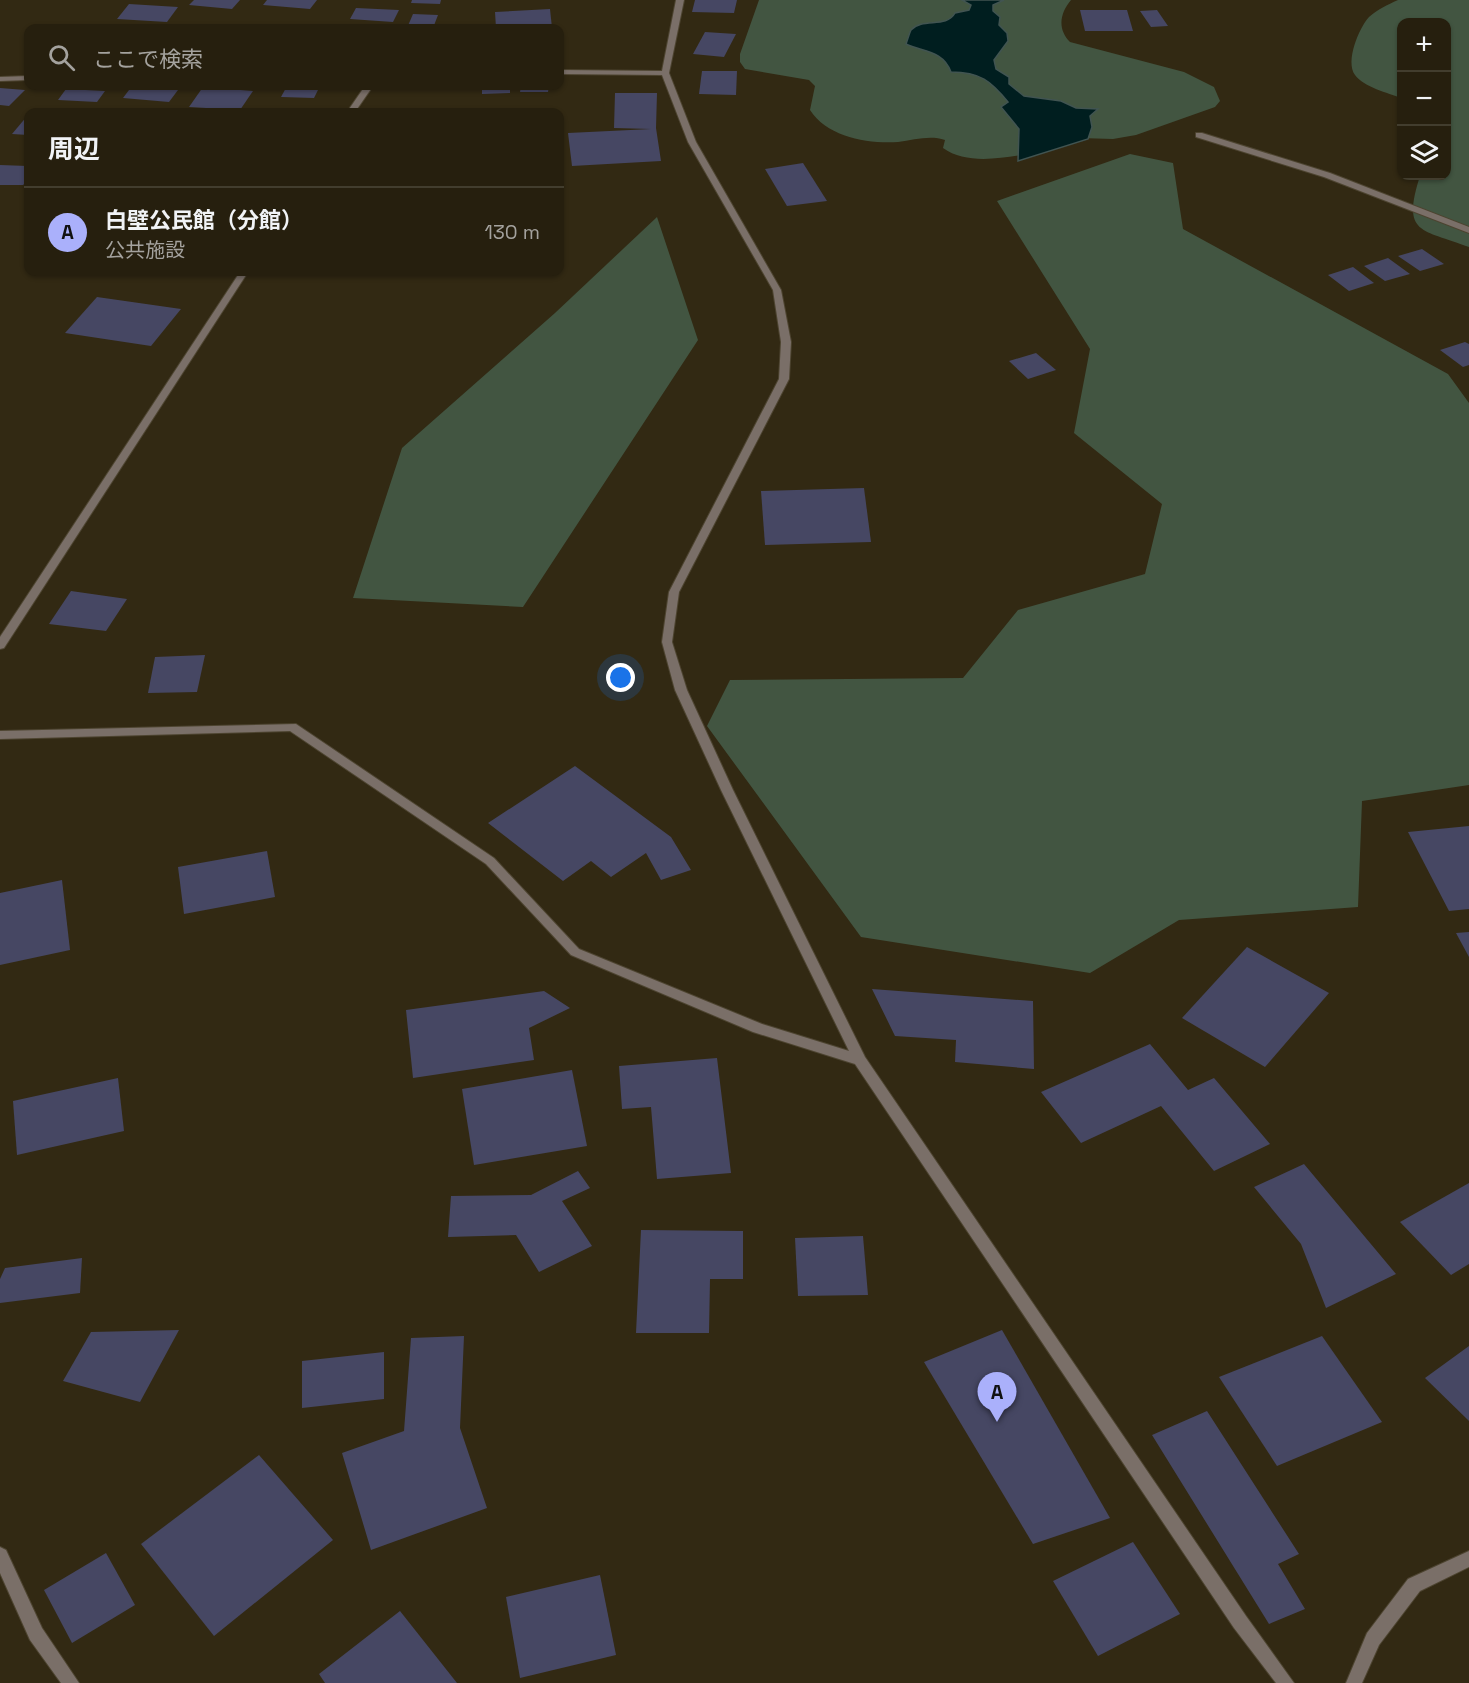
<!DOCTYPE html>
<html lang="ja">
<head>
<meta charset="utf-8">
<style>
	body { margin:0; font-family:"Space Grotesk","Noto Sans JP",sans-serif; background:#2e2717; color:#f1f3f6 }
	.controls { position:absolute; right:18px; top:18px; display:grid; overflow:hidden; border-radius:12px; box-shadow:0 2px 4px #0004 }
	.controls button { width:54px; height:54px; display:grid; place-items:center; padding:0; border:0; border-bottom:2px solid #423d2e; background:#261f0e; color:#f1f3f6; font:30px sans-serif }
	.you { position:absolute; left:621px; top:678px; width:21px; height:21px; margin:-15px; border:4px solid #fff; border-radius:50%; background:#1a73e8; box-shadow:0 0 0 9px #1a73e833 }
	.badge { display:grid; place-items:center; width:39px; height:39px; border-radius:50%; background:#aab0fb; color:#111; font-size:20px; font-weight:700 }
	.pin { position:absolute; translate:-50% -50px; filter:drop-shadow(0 2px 3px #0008) }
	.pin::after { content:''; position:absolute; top:32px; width:21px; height:18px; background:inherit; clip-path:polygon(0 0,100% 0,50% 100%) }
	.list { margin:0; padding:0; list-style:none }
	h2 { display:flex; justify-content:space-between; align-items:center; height:78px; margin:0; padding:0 24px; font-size:26px }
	h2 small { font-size:20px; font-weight:400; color:#a4a29e }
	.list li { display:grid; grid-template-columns:39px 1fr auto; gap:18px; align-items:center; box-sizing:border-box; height:90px; padding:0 24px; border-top:2px solid #423d2e }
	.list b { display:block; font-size:22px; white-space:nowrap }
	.list p { margin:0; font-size:20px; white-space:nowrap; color:#a4a29e }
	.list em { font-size:20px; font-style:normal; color:#a4a29e }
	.icon { flex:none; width:33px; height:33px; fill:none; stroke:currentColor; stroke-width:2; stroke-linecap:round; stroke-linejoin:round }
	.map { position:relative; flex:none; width:1469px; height:1683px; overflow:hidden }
	.search { position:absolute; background:#261f0e; box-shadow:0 2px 4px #0004; left:24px; top:24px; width:540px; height:66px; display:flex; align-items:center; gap:15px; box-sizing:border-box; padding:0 21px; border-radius:12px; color:#a4a29e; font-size:22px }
	.panel { position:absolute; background:#261f0e; box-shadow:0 2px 4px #0004; left:24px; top:108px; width:540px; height:168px; border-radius:12px }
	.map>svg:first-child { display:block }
	.green { fill:#425541 }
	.water { fill:#001e1f; stroke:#415451; stroke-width:1.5 }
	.building { fill:#464763 }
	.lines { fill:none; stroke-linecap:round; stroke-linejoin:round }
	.minor-casing { stroke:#4d4430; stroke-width:2 }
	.minor { fill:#7a6f68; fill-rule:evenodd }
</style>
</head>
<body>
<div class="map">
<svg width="1469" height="1683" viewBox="0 0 1469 1683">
	<rect width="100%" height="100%" fill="#322913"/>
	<g class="green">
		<path d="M759 0H978L977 69 1024 102 1028 154C1002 158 966 165 943 148L945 140C930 135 914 140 898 142 868 144 827 137 810 110L815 86 809 80 745 69 740 62V54Z"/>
		<path d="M993 0H1071C1060 13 1057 29 1070 42L1184 72 1214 87 1220 101 1215 107 1136 135 1113 139 1080 138 1002 83 986 66 984 6Z"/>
		<path d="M1398 0H1469V247C1422 229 1401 235 1420 176H1446V22H1402L1401 98C1388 93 1364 87 1355 75 1345 61 1359 28 1369 17 1378 9 1387 5 1398 0Z"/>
		<polygon points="1130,154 1173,163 1183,229 1448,374 1469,403 1469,785 1362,801 1358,907 1179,920 1090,973 861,937 707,726 730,680 963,678 1018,610 1145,574 1162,504 1074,433 1090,349 997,201"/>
		<polygon points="657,217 698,340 523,607 353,598 402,448 555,313"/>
	</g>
	<path class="water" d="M962 0H1004L993 5V11L1000 17 999 25 1007 33 1008 41 994 60 996 69 1009 77V84L1024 96 1061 101 1076 108 1098 109 1090 116 1092 127 1088 139 1018 161 1019 129 1001 107 1008 102C991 81 980 72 951 72 943 50 923 52 906 44 908 39 909 34 911 30 923 17 946 29 955 13L969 10 971 5Z"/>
	<g class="building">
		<polygon points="194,0 240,0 232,9 189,5"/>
		<polygon points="267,0 317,0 310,9 263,5"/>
		<polygon points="412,0 441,0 440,4 411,3"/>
		<polygon points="695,0 737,0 734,13 692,12"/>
		<polygon points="129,4 178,7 167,22 117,19"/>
		<polygon points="356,8 399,10 393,22 350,19"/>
		<polygon points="550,9 552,28 496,28 495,12"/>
		<polygon points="1080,10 1127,10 1133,31 1085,31"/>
		<polygon points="1157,10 1168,26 1151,27 1140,11"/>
		<polygon points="413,14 438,15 433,28 407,28"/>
		<polygon points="173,24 212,27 212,28 169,28"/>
		<polygon points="705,32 736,34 724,57 693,54"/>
		<polygon points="702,71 737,71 736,95 699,94"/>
		<polygon points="132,86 181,86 169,102 123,98"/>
		<polygon points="287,86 320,86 314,98 281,97"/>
		<polygon points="423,86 465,86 463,90 422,89"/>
		<polygon points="482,86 510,86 510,93 482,94"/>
		<polygon points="521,86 549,86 548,92 520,92"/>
		<polygon points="203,87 253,91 240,110 189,107"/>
		<polygon points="0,88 25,90 9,106 0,105"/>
		<polygon points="66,89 105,91 97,102 58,100"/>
		<polygon points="615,93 657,93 656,128 661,161 572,166 568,133 651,129 614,128"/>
		<polygon points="28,115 28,135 12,134"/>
		<polygon points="803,163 827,201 787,206 765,169"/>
		<polygon points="0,165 28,166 28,181 23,185 0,185"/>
		<polygon points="1422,249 1444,264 1420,271 1398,256"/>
		<polygon points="1388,258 1410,274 1385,281 1364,266"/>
		<polygon points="1353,267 1374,283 1349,291 1328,275"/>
		<polygon points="97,297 181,309 151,346 65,333"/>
		<polygon points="1465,342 1469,344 1469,365 1463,367 1440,350"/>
		<polygon points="1036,353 1056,370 1028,379 1009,361"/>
		<polygon points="864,488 871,542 765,545 761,491"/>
		<polygon points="71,591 127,599 106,631 49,624"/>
		<polygon points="205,655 197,692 148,693 155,657"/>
		<polygon points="575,766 671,837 691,870 661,880 646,853 611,877 591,861 563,881 488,823"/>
		<polygon points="1469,826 1469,909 1449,911 1408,832"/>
		<polygon points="267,851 275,897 184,914 178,867"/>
		<polygon points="62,880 70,950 0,965 0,893"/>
		<polygon points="1469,932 1469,957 1456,933"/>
		<polygon points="1247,947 1329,993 1265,1067 1182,1018"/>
		<polygon points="872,989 1033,1001 1034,1069 955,1062 956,1040 895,1036"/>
		<polygon points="544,991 570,1008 529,1028 534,1060 413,1078 406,1010"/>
		<polygon points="1150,1044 1188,1090 1214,1078 1270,1144 1214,1171 1161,1106 1081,1143 1041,1092"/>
		<polygon points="717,1058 731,1173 657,1179 651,1107 622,1109 619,1066"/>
		<polygon points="572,1070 587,1146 474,1165 462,1089"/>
		<polygon points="118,1078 124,1131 17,1155 13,1101"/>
		<polygon points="1304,1164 1396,1274 1326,1308 1301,1244 1254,1187"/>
		<polygon points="578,1171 590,1188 562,1201 592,1246 539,1272 516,1235 448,1237 451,1196 531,1195"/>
		<polygon points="1469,1183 1469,1264 1451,1275 1400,1222"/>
		<polygon points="641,1230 743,1231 743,1279 710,1279 709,1333 636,1333"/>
		<polygon points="863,1236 868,1295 798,1296 795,1238"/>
		<polygon points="82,1258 80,1293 0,1303 0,1279 5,1268"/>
		<polygon points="179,1330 140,1402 63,1381 91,1332"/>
		<polygon points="1002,1330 1110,1518 1033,1544 924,1362"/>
		<polygon points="464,1336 460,1428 487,1508 371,1550 342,1453 404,1431 411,1338"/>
		<polygon points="1322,1336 1382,1422 1277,1466 1219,1377"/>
		<polygon points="1469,1346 1469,1421 1425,1378"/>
		<polygon points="384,1352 384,1399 302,1408 302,1361"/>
		<polygon points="1207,1411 1299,1554 1278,1564 1305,1609 1269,1624 1152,1435"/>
		<polygon points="259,1455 333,1540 214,1636 141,1544"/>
		<polygon points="1133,1542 1180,1614 1098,1656 1053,1581"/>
		<polygon points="106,1553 135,1605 72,1643 44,1590"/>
		<polygon points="600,1575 616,1655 520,1678 506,1597"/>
		<polygon points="400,1611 457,1683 325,1683 319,1674"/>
	</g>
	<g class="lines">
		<defs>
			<g id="minor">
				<polygon points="676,0 684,0 669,73 696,142 781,290 791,342 789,379 679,592 672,642 687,690 733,790 865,1057 1246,1616 1294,1683 1276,1683 1234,1628 855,1064 753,1032 571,955 486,864 290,731 0,739 0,731 296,724 494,858 579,949 762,1024 849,1051 721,790 675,690 662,642 669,592 779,379 781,342 773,290 688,142 662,75 560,74 560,70 662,71"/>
				<polygon points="28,76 28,80 0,81 0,77"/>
				<polygon points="365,86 373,86 355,112 347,112"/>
				<polygon points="1196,133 1202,133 1330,173 1469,227 1469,233 1324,177 1196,137"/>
				<polygon points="240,272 248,272 4,648 0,649 0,637"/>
				<polygon points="0,1547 6,1550 42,1628 79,1683 61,1683 30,1640 0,1573"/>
				<polygon points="1469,1551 1469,1567 1420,1591 1379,1645 1362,1683 1346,1683 1367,1633 1408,1579"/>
			</g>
		</defs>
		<use href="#minor" class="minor-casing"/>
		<use href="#minor" class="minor"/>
	</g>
</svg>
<div class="controls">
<button>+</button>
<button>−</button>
<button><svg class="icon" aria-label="layers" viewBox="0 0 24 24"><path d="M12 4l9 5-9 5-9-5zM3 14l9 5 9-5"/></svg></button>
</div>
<div class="you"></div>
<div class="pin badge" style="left:997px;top:1422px">A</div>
<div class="search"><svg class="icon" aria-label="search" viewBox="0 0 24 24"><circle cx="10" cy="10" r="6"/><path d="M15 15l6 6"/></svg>ここで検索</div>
<section class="panel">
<h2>周辺<small></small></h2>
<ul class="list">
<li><span class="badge">A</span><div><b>白壁公民館（分館）</b><p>公共施設</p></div><em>130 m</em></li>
</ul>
</section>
</div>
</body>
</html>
